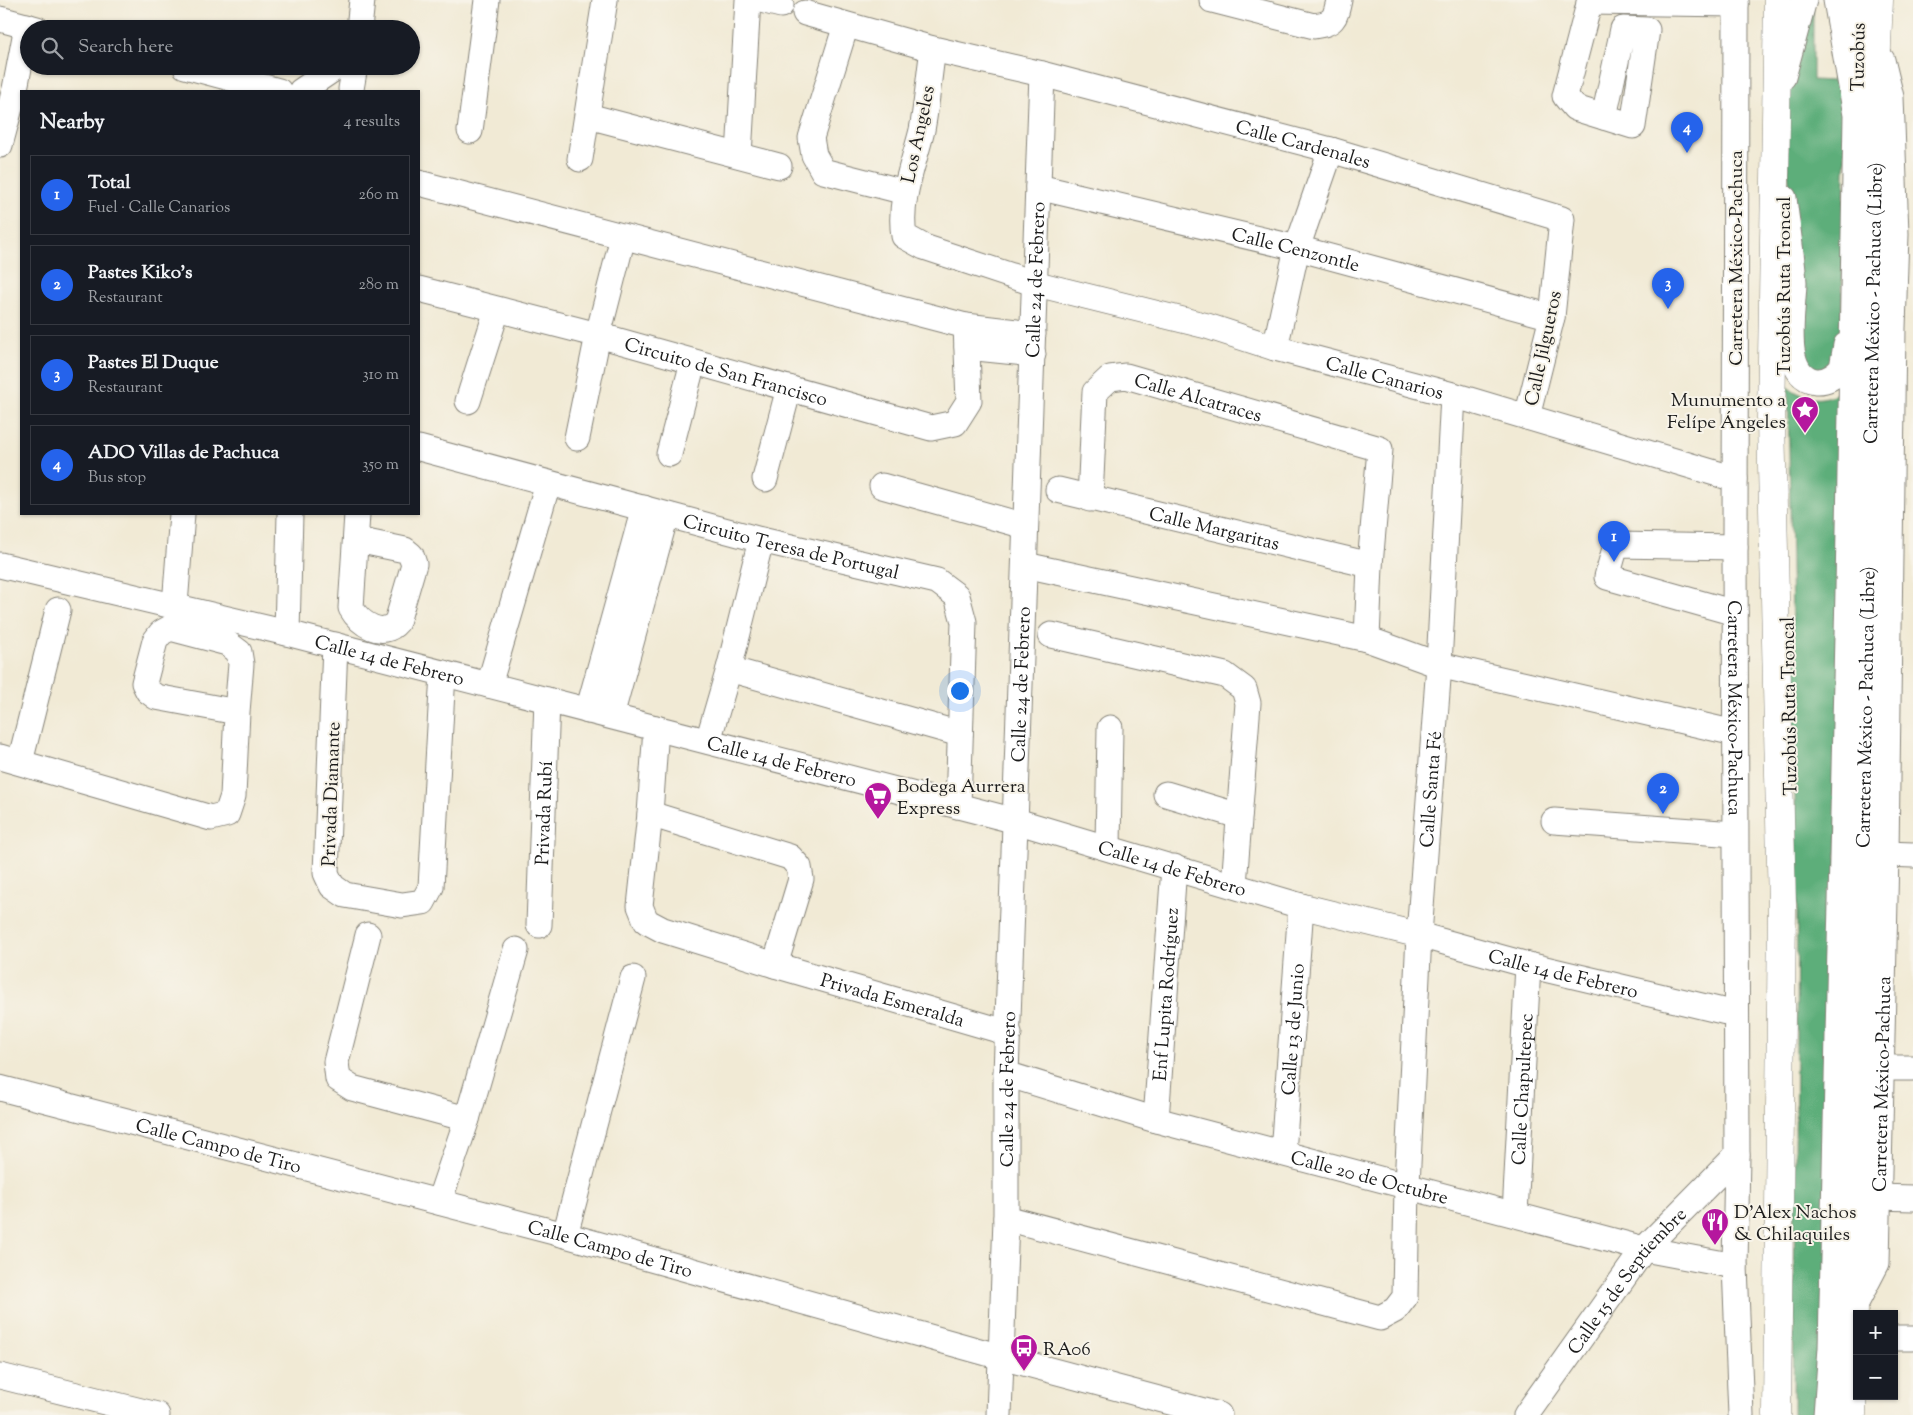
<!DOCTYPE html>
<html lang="en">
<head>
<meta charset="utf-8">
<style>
	body { margin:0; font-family:"Sorts Mill Goudy",serif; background:#20242c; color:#f1f3f6 }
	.controls { position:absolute; right:15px; bottom:15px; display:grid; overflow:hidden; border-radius:0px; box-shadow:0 1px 4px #0004 }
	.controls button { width:45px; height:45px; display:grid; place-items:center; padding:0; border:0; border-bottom:1px solid #363941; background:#171b24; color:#f1f3f6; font:25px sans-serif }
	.you { position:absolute; left:959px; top:690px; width:18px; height:18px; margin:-12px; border:4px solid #fff; border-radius:50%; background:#1a73e8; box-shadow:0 0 0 8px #1a73e833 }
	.badge { display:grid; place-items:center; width:32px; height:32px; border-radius:50%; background:#2563eb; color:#fff; font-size:16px; font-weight:700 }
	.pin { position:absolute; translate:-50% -41px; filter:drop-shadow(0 1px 2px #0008) }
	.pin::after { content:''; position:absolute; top:26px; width:18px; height:15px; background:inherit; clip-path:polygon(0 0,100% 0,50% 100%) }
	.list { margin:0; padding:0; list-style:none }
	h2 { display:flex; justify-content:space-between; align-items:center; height:65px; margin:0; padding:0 20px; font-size:21px }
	h2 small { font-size:16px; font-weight:400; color:#9ea1a6 }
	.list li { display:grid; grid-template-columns:32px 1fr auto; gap:15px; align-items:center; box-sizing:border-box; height:80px; margin:0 10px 10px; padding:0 10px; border:1px solid #363941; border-radius:0px }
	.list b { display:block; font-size:19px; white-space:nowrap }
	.list p { margin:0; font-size:16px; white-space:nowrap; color:#9ea1a6 }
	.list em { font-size:16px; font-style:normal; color:#9ea1a6 }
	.icon { flex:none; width:28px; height:28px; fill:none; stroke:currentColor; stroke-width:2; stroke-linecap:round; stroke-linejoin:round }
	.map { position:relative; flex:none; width:1913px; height:1415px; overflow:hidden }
	.search { position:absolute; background:#171b24; box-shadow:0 1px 4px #0004; left:20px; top:20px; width:400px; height:55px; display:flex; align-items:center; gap:12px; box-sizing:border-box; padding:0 18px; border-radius:28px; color:#9ea1a6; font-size:19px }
	.panel { position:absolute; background:#171b24; box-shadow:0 1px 4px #0004; left:20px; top:90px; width:400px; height:425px; border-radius:0px }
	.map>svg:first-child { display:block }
	.forest { fill:#5dae7a; stroke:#3c654b }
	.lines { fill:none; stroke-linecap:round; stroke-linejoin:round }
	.minor-casing { stroke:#868378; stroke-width:27 }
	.highway-casing { stroke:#868378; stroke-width:29 }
	.minor { stroke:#fff; stroke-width:25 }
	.highway { stroke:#fff; stroke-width:28 }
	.labels { text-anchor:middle; stroke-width:4; stroke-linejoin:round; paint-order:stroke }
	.street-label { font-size:19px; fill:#1c1c1c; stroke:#f7f3e8 }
	.poi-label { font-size:19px; fill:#1c1c1c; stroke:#f7f3e8; text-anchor:start }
</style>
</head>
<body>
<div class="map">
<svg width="1913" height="1415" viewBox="0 0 1913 1415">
	<rect width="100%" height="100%" fill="#f7f3e8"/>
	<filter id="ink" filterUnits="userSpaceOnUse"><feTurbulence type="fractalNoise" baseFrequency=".02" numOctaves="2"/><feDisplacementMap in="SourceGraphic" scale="10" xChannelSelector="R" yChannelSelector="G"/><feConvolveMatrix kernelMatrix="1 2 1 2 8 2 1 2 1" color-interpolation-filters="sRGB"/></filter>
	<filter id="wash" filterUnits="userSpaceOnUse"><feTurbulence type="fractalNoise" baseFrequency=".0096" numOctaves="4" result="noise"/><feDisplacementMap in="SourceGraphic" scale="20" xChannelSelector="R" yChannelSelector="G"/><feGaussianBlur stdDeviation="1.12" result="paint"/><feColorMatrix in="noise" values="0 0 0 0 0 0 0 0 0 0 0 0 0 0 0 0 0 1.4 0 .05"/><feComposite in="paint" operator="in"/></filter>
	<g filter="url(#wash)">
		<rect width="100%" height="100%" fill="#f1ead5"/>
		<g class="forest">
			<path d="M1813 4V80L1833 81 1834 51H1848L1841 338C1840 344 1839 352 1836 358 1830 370 1816 372 1806 365L1787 158V84Z"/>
			<path d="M1788 387C1812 403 1823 401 1848 388L1824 1415H1793L1797 917Z"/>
		</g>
	</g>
	<g filter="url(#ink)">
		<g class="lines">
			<defs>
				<g id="minor">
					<polyline points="761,0 781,5"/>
					<path d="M1212 0 1314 26C1334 23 1335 19 1339 0"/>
					<polyline points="1590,0 1565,96 1575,108 1604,117"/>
					<path id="s1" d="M1736 0 1735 547 1737 1155 1735 1266 1741 1415"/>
					<polyline points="1589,2 1736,4"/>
					<path id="s2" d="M805 13 933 49 1042 74 1331 150 1562 219 1552 317 1527 417"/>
					<polyline points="0,19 37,29"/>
					<polyline points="846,25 811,138 814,155 823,171 905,192"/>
					<polyline points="359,29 362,0"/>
					<polygon points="1623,29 1647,30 1633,126 1604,117"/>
					<path id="s3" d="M933 49C929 76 927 103 922 130 914 164 898 200 904 236L924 247 1033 283 1207 326 1275 348 1453 395 1735 479"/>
					<polyline points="1857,55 1858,0"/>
					<polyline points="185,66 279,91"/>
					<polyline points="1783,77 1804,0"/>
					<polyline points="351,89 355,66"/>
					<polyline points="301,91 338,66"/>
					<polyline points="588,116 779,166"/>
					<polyline points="470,131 487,0"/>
					<polyline points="0,145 15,89 27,26"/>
					<polyline points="739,155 748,0"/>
					<polyline points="580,159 605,0"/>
					<polyline points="419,183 966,326 1033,334"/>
					<path id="s4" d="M1038 187 1297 248 1552 317"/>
					<path d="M1784 198C1787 226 1792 254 1794 282 1794 307 1779 377 1816 381 1827 382 1835 376 1842 368L1846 345"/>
					<path id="s5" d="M419 289 598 335 931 428 955 423 969 401 966 326"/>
					<polyline points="967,347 1033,354"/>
					<polyline points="1275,348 1297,248 1331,150"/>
					<polyline points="468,401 497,310"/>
					<polyline points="577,438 598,335 623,237"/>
					<path id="s6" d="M419 448 761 540 937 581 957 596 964 622 958 806"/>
					<polyline points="669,454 693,362"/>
					<polyline points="765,479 789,388"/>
					<polyline points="882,486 1025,526"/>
					<path id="s7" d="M1058 490 1370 565"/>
					<path id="s8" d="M1090 499 1095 392 1110 378 1126 376 1380 449 1370 565 1367 639"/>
					<path d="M357 540 405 550 411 555 414 564 397 622C383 639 360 624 351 608L357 514"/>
					<polyline points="1735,547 1616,545 1607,577 1735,613"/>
					<path id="s9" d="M0 565 287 633 1016 821 1301 906 1419 935 1528 965 1735 1014"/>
					<polyline points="1025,565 1367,639 1439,665 1735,733"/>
					<polyline points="175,605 182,514"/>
					<polyline points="287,633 290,514"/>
					<polyline points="1051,635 1225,675 1244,689 1248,703 1234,885"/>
					<polyline points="335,645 326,873 332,886 345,895 402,905 423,902 431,887 443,673"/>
					<polyline points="729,669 960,734"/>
					<polyline points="489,685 548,483"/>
					<polyline points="588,711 644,508"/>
					<polyline points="611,716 666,515"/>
					<path id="s10" d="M656 728 650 814 640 906 646 921 663 930 775 965 1009 1033"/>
					<polyline points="708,741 729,669 761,540"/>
					<polyline points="0,757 211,818 227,814 233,796 237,712 241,664 239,652 227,643 170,628 161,633 155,641 144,683 148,691 156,697 237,712"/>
					<polyline points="20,762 58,610"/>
					<polyline points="1166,794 1239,816"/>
					<polyline points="650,814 790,857 799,867 801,879 775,965"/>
					<polyline points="1554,821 1735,834"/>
					<polyline points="1108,847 1110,728"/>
					<polyline points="1886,854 1913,855"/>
					<path id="s11" d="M539 925 547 700"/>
					<polyline points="368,935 336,1062 338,1079 352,1088 467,1119"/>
					<polyline points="1880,1068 1913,1068"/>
					<path id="s12" d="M1006 1074 1156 1120 1644 1249 1735 1266"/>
					<path id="s13" d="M0 1088 565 1235 1001 1357 1219 1415"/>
					<path id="s14" d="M1156 1120 1174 867"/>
					<path id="s15" d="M1283 1153 1301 906"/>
					<polyline points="1877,1197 1913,1198"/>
					<polyline points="439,1202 467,1119 516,950"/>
					<path id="s16" d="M1515 1214 1528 965"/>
					<path id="s17" d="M1006 1218 1380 1318 1395 1310 1405 1297 1407 1185 1419 935 1439 665 1453 395"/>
					<polyline points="565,1235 633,978"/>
					<path id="s18" d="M1853 1309 1877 1263 1886 854 1893 328 1896 234 1891 97 1882 60"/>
					<polyline points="1894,1338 1913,1338"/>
					<polyline points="0,1376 157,1415"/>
					<path id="s19" d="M999 1415 1006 1218V1074L1042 74"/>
					<path id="s20" d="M1526 1415 1644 1249 1737 1155"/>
					<polyline points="1826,1415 1831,1348 1848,590 1856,115 1836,0"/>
				</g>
				<g id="highway">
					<polyline points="1777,1415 1782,906 1771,420 1778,0"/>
					<path id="s21" d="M1852 1415 1877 44 1879 0"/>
				</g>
			</defs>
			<use href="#minor" class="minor-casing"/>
			<use href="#highway" class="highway-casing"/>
			<use href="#minor" class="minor"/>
			<use href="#highway" class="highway"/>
		</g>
	</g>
	<defs>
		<symbol id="sight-pin" viewBox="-11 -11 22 30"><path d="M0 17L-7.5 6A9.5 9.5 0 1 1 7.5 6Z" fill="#b5179e" stroke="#f7f3e8"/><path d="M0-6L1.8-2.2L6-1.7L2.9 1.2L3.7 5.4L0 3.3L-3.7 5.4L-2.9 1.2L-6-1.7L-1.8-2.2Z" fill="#fff"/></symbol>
		<symbol id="supermarket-pin" viewBox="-11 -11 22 30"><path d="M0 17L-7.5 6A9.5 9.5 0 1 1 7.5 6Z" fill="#b5179e" stroke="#f7f3e8"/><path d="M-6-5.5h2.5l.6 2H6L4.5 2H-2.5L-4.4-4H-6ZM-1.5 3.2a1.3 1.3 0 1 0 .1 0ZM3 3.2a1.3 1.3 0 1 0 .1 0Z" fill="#fff"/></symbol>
		<symbol id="restaurant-pin" viewBox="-11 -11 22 30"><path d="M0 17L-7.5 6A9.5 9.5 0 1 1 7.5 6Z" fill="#b5179e" stroke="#f7f3e8"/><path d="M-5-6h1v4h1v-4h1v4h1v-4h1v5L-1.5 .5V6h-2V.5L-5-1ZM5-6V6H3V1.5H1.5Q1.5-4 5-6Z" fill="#fff"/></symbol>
		<symbol id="bus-pin" viewBox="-11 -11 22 30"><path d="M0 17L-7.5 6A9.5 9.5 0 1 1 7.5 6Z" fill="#b5179e" stroke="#f7f3e8"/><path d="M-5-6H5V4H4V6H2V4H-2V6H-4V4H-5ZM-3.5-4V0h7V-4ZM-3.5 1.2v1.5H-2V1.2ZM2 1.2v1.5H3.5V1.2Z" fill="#fff"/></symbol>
	</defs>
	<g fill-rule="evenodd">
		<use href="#sight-pin" x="1789" y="394" width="32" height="43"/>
		<use href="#supermarket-pin" x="862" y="780" width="32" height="43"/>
		<use href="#restaurant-pin" x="1699" y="1206" width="32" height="43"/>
		<use href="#bus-pin" x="1008" y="1332" width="32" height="43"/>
	</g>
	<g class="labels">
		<g class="street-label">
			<text transform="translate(1857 57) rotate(-89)" y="7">Tuzobús</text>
			<text transform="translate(917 134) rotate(-78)" y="7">Los Angeles</text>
			<text dy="7" stroke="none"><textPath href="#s2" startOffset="515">Calle Cardenales</textPath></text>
			<text dy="7" stroke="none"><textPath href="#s4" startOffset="265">Calle Cenzontle</textPath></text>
			<text transform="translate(1735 258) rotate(-90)" y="7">Carretera México-Pachuca</text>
			<text dy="7" stroke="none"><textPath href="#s19" startOffset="1136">Calle 24 de Febrero</textPath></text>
			<text transform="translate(1783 286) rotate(-90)" y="7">Tuzobús Ruta Troncal</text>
			<text dy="7" stroke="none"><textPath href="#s21" startOffset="1112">Carretera México - Pachuca (Libre)</textPath></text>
			<text transform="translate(1542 348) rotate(-78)" y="7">Calle Jilgueros</text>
			<text dy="7" stroke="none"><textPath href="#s5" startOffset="318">Circuito de San Francisco</textPath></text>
			<text dy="7" stroke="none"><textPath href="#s3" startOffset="692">Calle Canarios</textPath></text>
			<text dy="7" stroke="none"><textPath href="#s8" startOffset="219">Calle Alcatraces</textPath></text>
			<text dy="7" stroke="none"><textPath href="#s7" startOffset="161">Calle Margaritas</textPath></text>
			<text dy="7" stroke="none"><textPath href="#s6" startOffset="385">Circuito Teresa de Portugal</textPath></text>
			<text dy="7" stroke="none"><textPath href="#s9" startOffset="401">Calle 14 de Febrero</textPath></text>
			<text dy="7" stroke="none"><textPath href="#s19" startOffset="731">Calle 24 de Febrero</textPath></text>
			<text transform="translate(1788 706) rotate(-91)" y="7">Tuzobús Ruta Troncal</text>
			<text dy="7" stroke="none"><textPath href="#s21" startOffset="708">Carretera México - Pachuca (Libre)</textPath></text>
			<text dy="7" stroke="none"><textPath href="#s1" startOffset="708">Carretera México-Pachuca</textPath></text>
			<text dy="7" stroke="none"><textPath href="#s9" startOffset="806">Calle 14 de Febrero</textPath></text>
			<text dy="7" stroke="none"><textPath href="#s17" startOffset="929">Calle Santa Fé</textPath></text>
			<text transform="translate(330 794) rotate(-88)" y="7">Privada Diamante</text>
			<text dy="7" stroke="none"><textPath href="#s11" startOffset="112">Privada Rubí</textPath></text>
			<text dy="7" stroke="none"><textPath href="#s9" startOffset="1211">Calle 14 de Febrero</textPath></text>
			<text dy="7" stroke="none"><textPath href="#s9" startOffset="1616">Calle 14 de Febrero</textPath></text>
			<text dy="7" stroke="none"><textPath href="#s14" startOffset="126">Enf Lupita Rodríguez</textPath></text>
			<text dy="7" stroke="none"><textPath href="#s10" startOffset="454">Privada Esmeralda</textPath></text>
			<text dy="7" stroke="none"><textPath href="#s15" startOffset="124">Calle 13 de Junio</textPath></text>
			<text dy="7" stroke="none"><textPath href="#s18" startOffset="231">Carretera México-Pachuca</textPath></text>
			<text dy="7" stroke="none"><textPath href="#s19" startOffset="326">Calle 24 de Febrero</textPath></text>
			<text dy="7" stroke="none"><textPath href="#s16" startOffset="125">Calle Chapultepec</textPath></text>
			<text dy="7" stroke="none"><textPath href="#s13" startOffset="226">Calle Campo de Tiro</textPath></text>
			<text dy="7" stroke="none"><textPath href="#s12" startOffset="378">Calle 20 de Octubre</textPath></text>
			<text dy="7" stroke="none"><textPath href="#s13" startOffset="631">Calle Campo de Tiro</textPath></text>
			<text dy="7" stroke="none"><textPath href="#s20" startOffset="168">Calle 15 de Septiembre</textPath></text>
		</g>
		<g class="poi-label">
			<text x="1786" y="406" text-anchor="end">Munumento a<tspan x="1786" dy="22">Felípe Ángeles</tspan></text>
			<text x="897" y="792">Bodega Aurrera<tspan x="897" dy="22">Express</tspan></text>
			<text x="1734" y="1218">D'Alex Nachos<tspan x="1734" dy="22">&amp; Chilaquiles</tspan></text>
			<text x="1043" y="1355">RA06</text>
		</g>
	</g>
</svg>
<div class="controls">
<button>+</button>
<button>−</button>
</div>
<div class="you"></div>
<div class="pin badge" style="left:1614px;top:562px">1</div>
<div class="pin badge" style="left:1663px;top:814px">2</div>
<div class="pin badge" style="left:1668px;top:309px">3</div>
<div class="pin badge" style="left:1687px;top:153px">4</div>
<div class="search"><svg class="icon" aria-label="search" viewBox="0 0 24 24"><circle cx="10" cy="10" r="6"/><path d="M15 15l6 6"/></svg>Search here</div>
<section class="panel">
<h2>Nearby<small>4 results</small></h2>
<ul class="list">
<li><span class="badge">1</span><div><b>Total</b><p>Fuel · Calle Canarios</p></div><em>260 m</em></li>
<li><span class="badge">2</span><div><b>Pastes Kiko's</b><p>Restaurant</p></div><em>280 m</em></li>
<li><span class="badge">3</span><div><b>Pastes El Duque</b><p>Restaurant</p></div><em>310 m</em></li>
<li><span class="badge">4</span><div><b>ADO Villas de Pachuca</b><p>Bus stop</p></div><em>350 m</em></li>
</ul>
</section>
</div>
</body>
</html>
